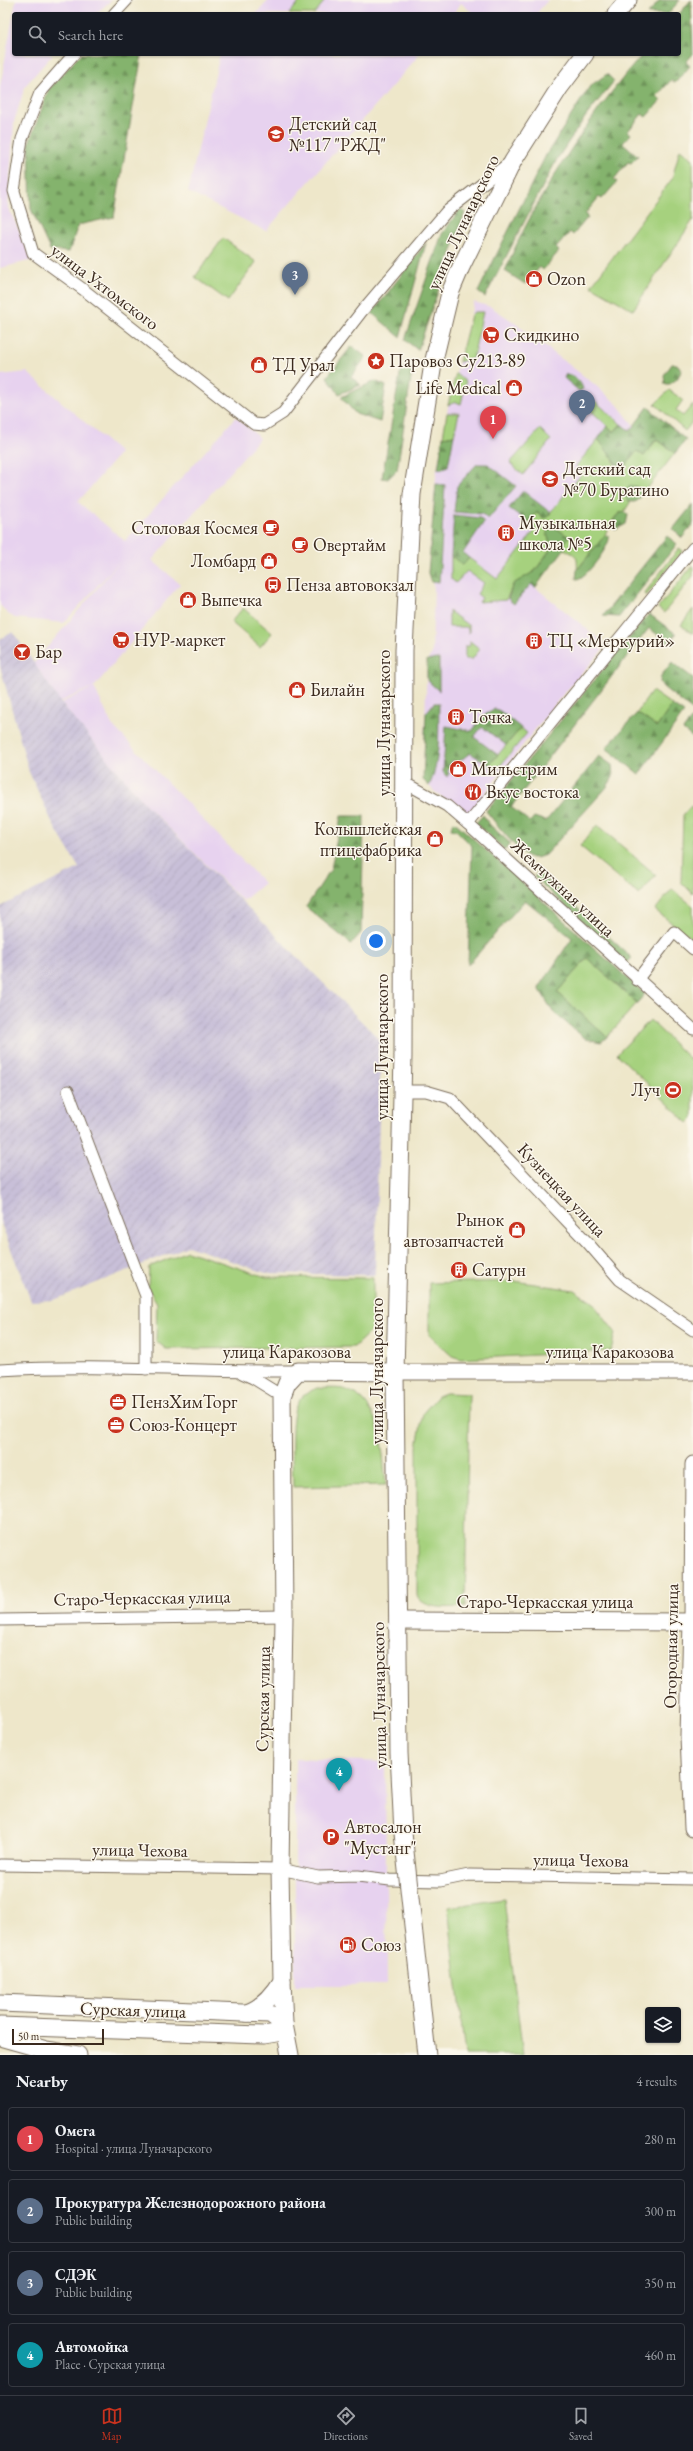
<!DOCTYPE html>
<html lang="en">
<head>
<meta charset="utf-8">
<style>
	body { margin:0; font-family:"EB Garamond",serif; background:#20242c; color:#f1f3f6 }
	.controls { position:absolute; right:12px; bottom:12px; display:grid; overflow:hidden; border-radius:4px; box-shadow:0 1px 3px #0004 }
	.controls button { width:36px; height:36px; display:grid; place-items:center; padding:0; border:0; border-bottom:1px solid #363941; background:#171b24; color:#f1f3f6; font:20px sans-serif }
	.scale { position:absolute; left:12px; bottom:10px; width:92px; box-sizing:border-box; padding-left:4px; border:2px solid #3b2a1e; border-top:0; font-size:11px; line-height:14px; white-space:nowrap; color:#3b2a1e; -webkit-text-stroke:3px #fbf7ec; paint-order:stroke }
	.you { position:absolute; left:376px; top:941px; width:14px; height:14px; margin:-10px; border:3px solid #fff; border-radius:50%; background:#1a73e8; box-shadow:0 0 0 6px #1a73e833 }
	.badge { display:grid; place-items:center; width:26px; height:26px; border-radius:50%; background:#c8321e; color:#fff; font-size:13px; font-weight:700 }
	.pin { position:absolute; translate:-50% -33px; filter:drop-shadow(0 1px 2px #0008) }
	.pin::after { content:''; position:absolute; top:21px; width:14px; height:12px; background:inherit; clip-path:polygon(0 0,100% 0,50% 100%) }
	.list { margin:0; padding:0; list-style:none }
	h2 { display:flex; justify-content:space-between; align-items:center; height:52px; margin:0; padding:0 16px; font-size:17px }
	h2 small { font-size:13px; font-weight:400; color:#9ea1a6 }
	.list li { display:grid; grid-template-columns:26px 1fr auto; gap:12px; align-items:center; box-sizing:border-box; height:64px; margin:0 8px 8px; padding:0 8px; border:1px solid #363941; border-radius:4px }
	.list b { display:block; font-size:15px; white-space:nowrap }
	.list p { margin:0; font-size:13px; white-space:nowrap; color:#9ea1a6 }
	.list em { font-size:13px; font-style:normal; color:#9ea1a6 }
	.icon { flex:none; width:22px; height:22px; fill:none; stroke:currentColor; stroke-width:2; stroke-linecap:round; stroke-linejoin:round }
	.map { position:relative; flex:none; width:693px; height:2055px; overflow:hidden }
	.search { position:absolute; background:#171b24; box-shadow:0 1px 3px #0004; left:12px; right:12px; top:12px; height:44px; display:flex; align-items:center; gap:10px; box-sizing:border-box; padding:0 14px; border-radius:4px; color:#9ea1a6; font-size:15px }
	.sheet { height:340px; background:#171b24 }
	nav { display:flex; justify-content:space-around; align-items:center; box-sizing:border-box; height:56px; border-top:1px solid #363941; background:#171b24; font-size:11px; color:#9ea1a6 }
	nav a { display:grid; justify-items:center; gap:2px }
	nav .on { color:#c8321e }
	.map>svg:first-child { display:block }
	.built { fill:#e7d2ef }
	.industrial { fill:url(#industrial-furrows) }
	.green { fill:#a6d17e; stroke:#707e4e }
	.forest { fill:url(#forest-firs); stroke:#606e46 }
	.lines { fill:none; stroke-linecap:round; stroke-linejoin:round }
	.minor-casing { stroke:#7a6c5a; stroke-width:13 }
	.secondary-casing { stroke:#7a6c5a; stroke-width:17 }
	.primary-casing { stroke:#7a6c5a; stroke-width:19 }
	.minor { stroke:#fff; stroke-width:11 }
	.secondary { stroke:#fff; stroke-width:15 }
	.primary { stroke:#fff; stroke-width:17 }
	.primary-bridge-casing { stroke:#7a6c5a; stroke-width:19; stroke-linecap:butt }
	.primary-bridge { stroke:#fff; stroke-width:17 }
	.labels { text-anchor:middle; stroke-width:3; stroke-linejoin:round; paint-order:stroke }
	.poi-label { font-size:18px; fill:#3b2a1e; stroke:#fbf7ec; text-anchor:start }
	.street-label { font-size:18px; fill:#3b2a1e; stroke:#fbf7ec }
</style>
</head>
<body>
<div class="map">
<svg width="693" height="2055" viewBox="0 0 693 2055">
	<defs>
		<pattern id="industrial-furrows" width="10" height="10" patternUnits="userSpaceOnUse"><rect width="10" height="10" fill="#c8bfd8"/><path d="M-1 1l2-2M0 10L10 0M9 11l2-2" fill="none" stroke="#ada4b9"/></pattern>
		<pattern id="forest-firs" width="22" height="20" patternUnits="userSpaceOnUse"><rect width="22" height="20" fill="#84b36d"/><path d="M5 1l3.5 6h-7zM16 11l3.5 6h-7z" fill="#6d9259"/></pattern>
	</defs>
	<rect width="100%" height="100%" fill="#fbf7ec"/>
	<filter id="ink" filterUnits="userSpaceOnUse"><feTurbulence type="fractalNoise" baseFrequency=".025" numOctaves="2"/><feDisplacementMap in="SourceGraphic" scale="8" xChannelSelector="R" yChannelSelector="G"/><feConvolveMatrix kernelMatrix="1 2 1 2 8 2 1 2 1" color-interpolation-filters="sRGB"/></filter>
	<filter id="wash" filterUnits="userSpaceOnUse"><feTurbulence type="fractalNoise" baseFrequency=".012" numOctaves="4" result="noise"/><feDisplacementMap in="SourceGraphic" scale="16" xChannelSelector="R" yChannelSelector="G"/><feGaussianBlur stdDeviation="0.9" result="paint"/><feColorMatrix in="noise" values="0 0 0 0 0 0 0 0 0 0 0 0 0 0 0 0 0 1.4 0 .05"/><feComposite in="paint" operator="in"/></filter>
	<g filter="url(#wash)">
		<rect width="100%" height="100%" fill="#eee7ca"/>
		<g class="built">
			<polygon points="16,0 112,0 95,14 14,14 14,54 53,54 25,86 14,122 8,207 33,260 0,268 0,87"/>
			<polygon points="269,0 548,0 536,14 474,14 461,3 453,14 256,14"/>
			<polygon points="220,54 420,54 266,231 188,192"/>
			<polygon points="474,302 491,307 511,320 594,384 617,404 644,438 618,476 531,584 607,645 560,698 467,816 434,791 423,780 427,660 432,654 434,587 428,574 436,476 449,401"/>
			<polygon points="27,372 120,453 78,502 125,541 236,417 260,438 152,560 180,584 95,686 60,702 34,663 121,560 64,623 15,618 8,614 0,605 0,375"/>
			<polygon points="94,687 112,725 264,883 243,901 146,805 61,703"/>
			<polygon points="295,1758 385,1762 387,1985 295,1985"/>
		</g>
		<polygon class="industrial" points="13,632 61,703 146,805 381,1041 375,1275 266,1273 188,1246 54,1300 31,1301 0,1221 0,907 79,868 54,826 29,772 0,666 0,639"/>
		<g class="green">
			<polygon points="301,0 322,0 324,2 314,14 289,14"/>
			<polygon points="680,149 693,159 693,220 633,310 591,286 672,179"/>
			<polygon points="223,238 256,262 228,301 195,277"/>
			<polygon points="474,312 483,312 473,358 459,362 471,315"/>
			<polygon points="456,373 466,382 461,404 456,402 448,405"/>
			<polygon points="669,390 683,400 676,410 683,416 693,404 693,421 685,431 655,404"/>
			<polygon points="587,394 621,424 614,432 588,408 584,400"/>
			<polygon points="447,413 459,413 454,435 443,437"/>
			<polygon points="540,429 551,440 523,475 510,463"/>
			<path d="M598 439 613 458 616 466 637 451 644 456 657 439 675 453 643 494 634 487 625 496 631 501 624 512 619 513 613 520 605 535 577 570C579 550 571 556 561 546 556 540 552 530 549 523L552 547 535 571 513 585 506 600 479 602 482 598 477 594 484 583 467 571 456 583 451 579V556L463 565 469 558 497 579 536 529 528 522 537 512 545 519 583 472 576 466Z"/>
			<polygon points="679,548 683,551 646,596 644,594"/>
			<polygon points="693,565 693,576 664,613 658,608"/>
			<polygon points="243,608 272,633 260,647 231,622"/>
			<polygon points="693,609 693,634 681,625"/>
			<polygon points="449,611 469,626 469,633 467,627 449,627"/>
			<polygon points="470,641 480,649 472,659 465,659 465,646 470,646"/>
			<polygon points="652,691 672,705 657,727 637,713"/>
			<polygon points="521,728 527,733 496,771 489,765"/>
			<polygon points="691,806 693,807 693,894 681,882 683,815"/>
			<polygon points="597,825 656,875 639,895 580,846"/>
			<polygon points="672,889 693,906 693,935 691,938 655,910"/>
			<polygon points="587,958 637,1003 607,1037 557,992"/>
			<polygon points="650,1020 693,1062 693,1118 688,1123 617,1054"/>
			<polygon points="187,1251 266,1277 373,1278 373,1329 354,1347 166,1349 156,1341 157,1304 148,1288 149,1267"/>
			<polygon points="515,1281 574,1290 592,1302 615,1332 611,1351 461,1359 452,1356 429,1335 429,1283"/>
			<path d="M317 1388C326 1389 339 1387 347 1390 384 1404 382 1454 386 1485L293 1487C293 1468 289 1421 296 1406 300 1396 308 1392 317 1388Z"/>
			<path d="M446 1393 469 1394 465 1607C451 1607 426 1611 417 1596V1447L423 1413 438 1396Z"/>
			<polygon points="504,1899 523,2055 465,2055 448,1907"/>
		</g>
		<g class="forest">
			<polygon points="660,0 680,0 668,14 648,14"/>
			<path d="M691 0 693 54 686 62 690 66 675 83 671 80 657 96 661 100 646 117 642 114 628 131 631 134 623 143 638 156 631 163 628 162 614 179 617 182 602 199 599 197 585 214 588 217 573 235 570 232 556 248 559 251 543 270 540 267 525 284 505 271C534 199 592 112 643 54H679V14Z"/>
			<polygon points="81,54 142,54 114,217 78,225 69,252 50,250 31,209 29,143 49,89"/>
			<polygon points="607,74 614,81 586,116 557,159 485,297 478,292 546,155 590,86"/>
			<polygon points="460,209 465,212 418,350 405,340 442,234"/>
			<polygon points="426,243 400,337 372,313"/>
			<polygon points="352,346 366,357 351,377 361,385 339,394 327,377"/>
			<polygon points="672,364 677,364 682,370 677,379 670,384 665,384 664,375"/>
			<polygon points="413,365 397,470 388,479 382,478 400,374 402,369"/>
			<path d="M566 374C574 375 581 381 583 389L579 391 564 378Z"/>
			<polygon points="375,381 386,386 380,422 356,414 341,397"/>
			<polygon points="648,407 686,440 675,453 656,439 644,456 637,451 622,471 598,439 607,426 614,432 621,424 630,431"/>
			<polygon points="454,435 448,466 443,469 438,469 443,437"/>
			<polygon points="477,464 488,464 516,486 488,519 482,514 454,512 457,486"/>
			<polygon points="436,484 445,485 439,583 431,582 428,573"/>
			<circle cx="633" cy="494" r="8"/>
			<polygon points="523,491 551,513 545,519 537,512 528,522 509,508"/>
			<polygon points="693,504 693,524 682,538 673,529"/>
			<path d="M624 512 628 515 626 524 615 530 612 526C614 518 616 514 624 512Z"/>
			<polygon points="454,515 480,518 484,522 463,553 469,558 463,565 451,556"/>
			<polygon points="548,522 569,537 562,546 565,548 535,588 531,584 514,604 508,599 513,584 535,571 552,547 547,535"/>
			<path d="M605 535 609 537C611 545 584 581 576 579L577 570Z"/>
			<polygon points="667,536 677,544 619,617 603,616"/>
			<path d="M649 614 676 634 668 643 649 628 511 807 530 822 534 817 546 821 599 756 612 765 613 777 607 787 545 855C540 857 534 859 529 857 517 851 495 822 486 811Z"/>
			<polygon points="439,659 439,691 427,680 427,660"/>
			<polygon points="672,662 693,678 693,711 663,687 660,682 661,676"/>
			<path d="M434 703H439C438 730 441 762 429 786L423 780 426 713Z"/>
			<polygon points="672,705 684,713 639,774 606,748 637,713 657,727"/>
			<polygon points="495,709 500,711 521,728 506,745 482,727 474,737 498,755 489,765 470,753 457,763 453,760 448,766 450,767 447,771 449,773 447,777 443,772 446,726 472,731 486,713"/>
			<polygon points="691,719 693,720 693,738 683,730"/>
			<polygon points="483,815 490,825 511,844 505,850 476,823"/>
			<polygon points="341,816 364,816 361,933 351,944 306,907 331,869"/>
			<polygon points="453,822 456,823 645,994 637,1003 587,958 557,992 607,1037 601,1042 586,1039 553,1012 539,988 572,938 525,900 468,965 472,846 456,830 451,829"/>
			<polygon points="538,872 632,958 627,963 534,877"/>
		</g>
	</g>
	<g filter="url(#ink)">
		<g class="lines">
			<defs>
				<g id="minor">
					<polyline points="114,14 127,0"/>
					<polyline points="74,54 40,93 22,139 14,191 33,253 84,290 254,424 264,425 283,413 362,311 446,212 509,163"/>
					<polyline points="404,782 447,806 468,824 693,1029"/>
					<polyline points="468,824 693,548"/>
					<polyline points="637,980 674,932 693,949"/>
					<polyline points="68,1091 146,1296 146,1369"/>
					<polyline points="402,1091 426,1091 450,1098 588,1243 620,1280 693,1330"/>
					<path d="M0 1370C99 1364 198 1372 298 1371"/>
					<polyline points="242,1373 253,1378 282,1396"/>
					<polyline points="0,1620 284,1616"/>
					<polyline points="0,1865 280,1869 318,1877 358,1876 390,1880 440,1881 469,1875 693,1879"/>
				</g>
				<g id="secondary">
					<polyline points="395,1372 693,1372"/>
					<polyline points="692,1622 693,1464"/>
				</g>
				<g id="primary">
					<polyline points="616,14 628,0"/>
					<polyline points="398,1621 692,1622 689,1736 693,1828"/>
					<polyline points="403,1833 399,1753 395,1372 403,1056 404,650 412,494 433,364 450,293 461,267 513,161 560,87 585,54"/>
					<polyline points="0,2003 270,2014 284,2024"/>
					<path d="M247 2013C263 2007 273 1996 282 1981"/>
					<polyline points="0,2026 264,2035 276,2033 284,2024"/>
					<polyline points="0,2037 46,2050 78,2055"/>
					<polyline points="290,2055 284,2024 282,1981 280,1869 284,1616 282,1396 287,1383 298,1371 395,1372"/>
				</g>
			</defs>
			<use href="#minor" class="minor-casing"/>
			<use href="#secondary" class="secondary-casing"/>
			<use href="#primary" class="primary-casing"/>
			<use href="#minor" class="minor"/>
			<use href="#secondary" class="secondary"/>
			<use href="#primary" class="primary"/>
			<defs>
				<polyline id="primary-bridge" points="403,1833 427,2055"/>
			</defs>
			<use href="#primary-bridge" class="primary-bridge-casing"/>
			<use href="#primary-bridge" class="primary-bridge"/>
		</g>
	</g>
	<defs>
		<symbol id="school-disc" viewBox="-11 -11 22 22"><circle r="9.5" fill="#c8321e" stroke="#fbf7ec"/><path d="M0-5L7-2L0 1L-7-2ZM-4 1L0 2.5L4 1V4Q0 6-4 4Z" fill="#fff"/></symbol>
		<symbol id="shop-disc" viewBox="-11 -11 22 22"><circle r="9.5" fill="#c8321e" stroke="#fbf7ec"/><path d="M-5-2.5h2.3a2.7 3.5 0 0 1 5.4 0H5L5.5 6h-11ZM-1.5-2.5h3a1.5 2.3 0 0 0-3 0Z" fill="#fff"/></symbol>
		<symbol id="supermarket-disc" viewBox="-11 -11 22 22"><circle r="9.5" fill="#c8321e" stroke="#fbf7ec"/><path d="M-6-5.5h2.5l.6 2H6L4.5 2H-2.5L-4.4-4H-6ZM-1.5 3.2a1.3 1.3 0 1 0 .1 0ZM3 3.2a1.3 1.3 0 1 0 .1 0Z" fill="#fff"/></symbol>
		<symbol id="sight-disc" viewBox="-11 -11 22 22"><circle r="9.5" fill="#c8321e" stroke="#fbf7ec"/><path d="M0-6L1.8-2.2L6-1.7L2.9 1.2L3.7 5.4L0 3.3L-3.7 5.4L-2.9 1.2L-6-1.7L-1.8-2.2Z" fill="#fff"/></symbol>
		<symbol id="cafe-disc" viewBox="-11 -11 22 22"><circle r="9.5" fill="#c8321e" stroke="#fbf7ec"/><path d="M-5.5-4.5H6V0H3Q3 3.5 0 3.5H-2.5Q-5.5 3.5-5.5 0ZM3-3.2v2h1.7v-2ZM-6 4.5H4V6H-6Z" fill="#fff"/></symbol>
		<symbol id="building-disc" viewBox="-11 -11 22 22"><circle r="9.5" fill="#c8321e" stroke="#fbf7ec"/><path d="M-4-6H4V6H1V3H-1V6H-4ZM-2.5-4.3h1.7v1.8h-1.7ZM.8-4.3h1.7v1.8H.8ZM-2.5-1h1.7V.8h-1.7ZM.8-1h1.7V.8H.8Z" fill="#fff"/></symbol>
		<symbol id="bus-disc" viewBox="-11 -11 22 22"><circle r="9.5" fill="#c8321e" stroke="#fbf7ec"/><path d="M-5-6H5V4H4V6H2V4H-2V6H-4V4H-5ZM-3.5-4V0h7V-4ZM-3.5 1.2v1.5H-2V1.2ZM2 1.2v1.5H3.5V1.2Z" fill="#fff"/></symbol>
		<symbol id="bar-disc" viewBox="-11 -11 22 22"><circle r="9.5" fill="#c8321e" stroke="#fbf7ec"/><path d="M-6-5H6L.8 .8V4.5H3.5V6h-7V4.5H-.8V.8Z" fill="#fff"/></symbol>
		<symbol id="restaurant-disc" viewBox="-11 -11 22 22"><circle r="9.5" fill="#c8321e" stroke="#fbf7ec"/><path d="M-5-6h1v4h1v-4h1v4h1v-4h1v5L-1.5 .5V6h-2V.5L-5-1ZM5-6V6H3V1.5H1.5Q1.5-4 5-6Z" fill="#fff"/></symbol>
		<symbol id="stadium-disc" viewBox="-11 -11 22 22"><circle r="9.5" fill="#c8321e" stroke="#fbf7ec"/><path d="M0-5a6.5 5 0 1 0 0 10a6.5 5 0 1 0 0-10ZM-3.5-1.8h7v3.6h-7Z" fill="#fff"/></symbol>
		<symbol id="office-disc" viewBox="-11 -11 22 22"><circle r="9.5" fill="#c8321e" stroke="#fbf7ec"/><path d="M-6-3h4V-5.5h4V-3h4V5H-6ZM-1-4.5V-3h2v-1.5ZM-6 0V1H6V0Z" fill="#fff"/></symbol>
		<symbol id="parking-disc" viewBox="-11 -11 22 22"><circle r="9.5" fill="#c8321e" stroke="#fbf7ec"/><path d="M-3.5-5.5H1a3.5 3.5 0 0 1 0 7H-1V5.5H-3.5ZM-1-3.4V-.6H.8a1.4 1.4 0 0 0 0-2.8Z" fill="#fff"/></symbol>
		<symbol id="fuel-disc" viewBox="-11 -11 22 22"><circle r="9.5" fill="#c8321e" stroke="#fbf7ec"/><path d="M-5.5-6h7V0h2V4h1.3V-2.5L3-4.5l.8-.8L6-3V5H2.5V1h-1V6h-7ZM-4.2-4.7v3.2H.2V-4.7Z" fill="#fff"/></symbol>
	</defs>
	<g fill-rule="evenodd">
		<use href="#school-disc" x="266" y="124" width="20" height="20"/>
		<use href="#shop-disc" x="524" y="269" width="20" height="20"/>
		<use href="#supermarket-disc" x="481" y="325" width="20" height="20"/>
		<use href="#sight-disc" x="366" y="351" width="20" height="20"/>
		<use href="#shop-disc" x="249" y="355" width="20" height="20"/>
		<use href="#shop-disc" x="504" y="378" width="20" height="20"/>
		<use href="#school-disc" x="540" y="469" width="20" height="20"/>
		<use href="#cafe-disc" x="261" y="518" width="20" height="20"/>
		<use href="#building-disc" x="496" y="523" width="20" height="20"/>
		<use href="#cafe-disc" x="290" y="535" width="20" height="20"/>
		<use href="#shop-disc" x="259" y="551" width="20" height="20"/>
		<use href="#bus-disc" x="263" y="575" width="20" height="20"/>
		<use href="#shop-disc" x="178" y="590" width="20" height="20"/>
		<use href="#supermarket-disc" x="111" y="630" width="20" height="20"/>
		<use href="#building-disc" x="524" y="631" width="20" height="20"/>
		<use href="#bar-disc" x="12" y="642" width="20" height="20"/>
		<use href="#shop-disc" x="287" y="680" width="20" height="20"/>
		<use href="#building-disc" x="446" y="707" width="20" height="20"/>
		<use href="#shop-disc" x="448" y="759" width="20" height="20"/>
		<use href="#restaurant-disc" x="463" y="782" width="20" height="20"/>
		<use href="#shop-disc" x="425" y="829" width="20" height="20"/>
		<use href="#stadium-disc" x="663" y="1080" width="20" height="20"/>
		<use href="#shop-disc" x="507" y="1220" width="20" height="20"/>
		<use href="#building-disc" x="449" y="1260" width="20" height="20"/>
		<use href="#office-disc" x="108" y="1392" width="20" height="20"/>
		<use href="#office-disc" x="106" y="1415" width="20" height="20"/>
		<use href="#parking-disc" x="321" y="1827" width="20" height="20"/>
		<use href="#fuel-disc" x="338" y="1935" width="20" height="20"/>
	</g>
	<g class="labels">
		<g class="poi-label">
			<text x="289" y="130">Детский сад<tspan x="289" dy="21">№117 "РЖД"</tspan></text>
			<text x="547" y="285">Ozon</text>
			<text x="504" y="341">Скидкино</text>
			<text x="389" y="367">Паровоз Су213-89</text>
			<text x="272" y="371">ТД Урал</text>
			<text x="501" y="394" text-anchor="end">Life Medical</text>
			<text x="563" y="475">Детский сад<tspan x="563" dy="21">№70 Буратино</tspan></text>
			<text x="519" y="529">Музыкальная<tspan x="519" dy="21">школа №5</tspan></text>
			<text x="258" y="534" text-anchor="end">Столовая Космея</text>
			<text x="313" y="551">Овертайм</text>
			<text x="256" y="567" text-anchor="end">Ломбард</text>
			<text x="286" y="591">Пенза автовокзал</text>
			<text x="201" y="606">Выпечка</text>
			<text x="134" y="646">НУР-маркет</text>
			<text x="547" y="647">ТЦ «Меркурий»</text>
			<text x="35" y="658">Бар</text>
			<text x="310" y="696">Билайн</text>
			<text x="469" y="723">Точка</text>
			<text x="471" y="775">Мильстрим</text>
			<text x="486" y="798">Вкус востока</text>
			<text x="422" y="835" text-anchor="end">Колышлейская<tspan x="422" dy="21">птицефабрика</tspan></text>
			<text x="660" y="1096" text-anchor="end">Луч</text>
			<text x="504" y="1226" text-anchor="end">Рынок<tspan x="504" dy="21">автозапчастей</tspan></text>
			<text x="472" y="1276">Сатурн</text>
			<text x="131" y="1408">ПензХимТорг</text>
			<text x="129" y="1431">Союз-Концерт</text>
			<text x="344" y="1833">Автосалон<tspan x="344" dy="21">"Мустанг"</tspan></text>
			<text x="361" y="1951">Союз</text>
		</g>
		<g class="street-label">
			<text transform="translate(463 222) rotate(-65)" y="6">улица Луначарского</text>
			<text transform="translate(105 287) rotate(37)" y="6">улица Ухтомского</text>
			<text transform="translate(384 723) rotate(-90)" y="6">улица Луначарского</text>
			<text transform="translate(563 888) rotate(43)" y="6">Жемчужная улица</text>
			<text transform="translate(382 1047) rotate(-90)" y="6">улица Луначарского</text>
			<text transform="translate(562 1190) rotate(47)" y="6">Кузнецкая улица</text>
			<text x="287" y="1358">улица Каракозова</text>
			<text x="610" y="1358">улица Каракозова</text>
			<text transform="translate(377 1371) rotate(-90)" y="6">улица Луначарского</text>
			<text transform="translate(142 1598) rotate(-1)" y="6">Старо-Черкасская улица</text>
			<text x="545" y="1608">Старо-Черкасская улица</text>
			<text transform="translate(671 1646) rotate(-89)" y="6">Огородная улица</text>
			<text transform="translate(379 1695) rotate(-91)" y="6">улица Луначарского</text>
			<text transform="translate(263 1699) rotate(-89)" y="6">Сурская улица</text>
			<text transform="translate(140 1850) rotate(1)" y="6">улица Чехова</text>
			<text transform="translate(581 1860) rotate(1)" y="6">улица Чехова</text>
			<text transform="translate(133 2010) rotate(2)" y="6">Сурская улица</text>
		</g>
	</g>
</svg>
<div class="controls">
<button><svg class="icon" aria-label="layers" viewBox="0 0 24 24"><path d="M12 4l9 5-9 5-9-5zM3 14l9 5 9-5"/></svg></button>
</div>
<div class="scale">50 m</div>
<div class="you"></div>
<div class="pin badge" style="left:493px;top:439px;background:#e0444e">1</div>
<div class="pin badge" style="left:582px;top:423px;background:#5c6f8a">2</div>
<div class="pin badge" style="left:295px;top:295px;background:#5c6f8a">3</div>
<div class="pin badge" style="left:339px;top:1791px;background:#0f9aa8">4</div>
<div class="search"><svg class="icon" aria-label="search" viewBox="0 0 24 24"><circle cx="10" cy="10" r="6"/><path d="M15 15l6 6"/></svg>Search here</div>
</div>
<section class="sheet">
<h2>Nearby<small>4 results</small></h2>
<ul class="list">
<li><span class="badge" style="background:#e0444e">1</span><div><b>Омега</b><p>Hospital · улица Луначарского</p></div><em>280 m</em></li>
<li><span class="badge" style="background:#5c6f8a">2</span><div><b>Прокуратура Железнодорожного района</b><p>Public building</p></div><em>300 m</em></li>
<li><span class="badge" style="background:#5c6f8a">3</span><div><b>СДЭК</b><p>Public building</p></div><em>350 m</em></li>
<li><span class="badge" style="background:#0f9aa8">4</span><div><b>Автомойка</b><p>Place · Сурская улица</p></div><em>460 m</em></li>
</ul>
</section>
<nav>
<a class="on"><svg class="icon" aria-label="map" viewBox="0 0 24 24"><path d="M3 6l6-2 6 2 6-2v14l-6 2-6-2-6 2zM9 4v14M15 6v14"/></svg>Map</a>
<a><svg class="icon" aria-label="directions" viewBox="0 0 24 24"><path d="M12 3l9 9-9 9-9-9zM9 14v-3h6M13 9l2 2-2 2"/></svg>Directions</a>
<a><svg class="icon" aria-label="saved" viewBox="0 0 24 24"><path d="M7 4h10v16l-5-4-5 4z"/></svg>Saved</a>
</nav>
</body>
</html>
